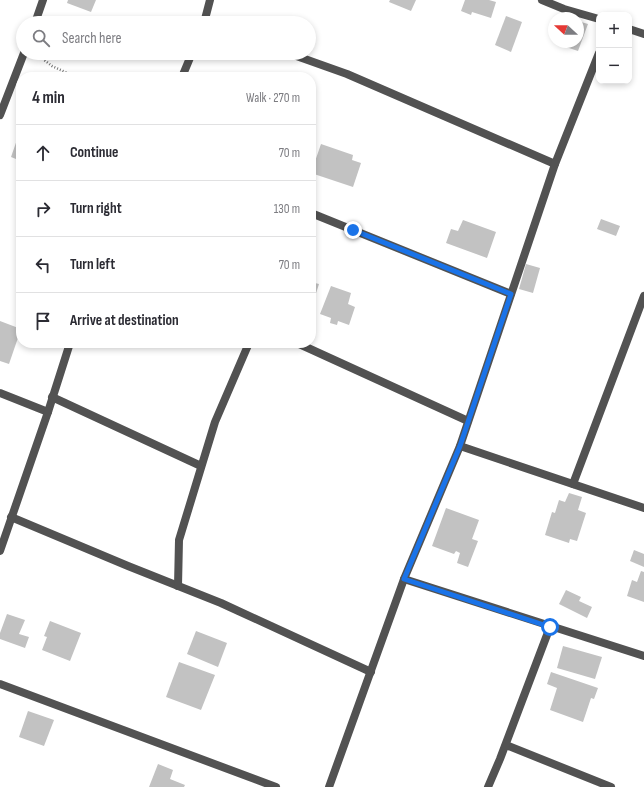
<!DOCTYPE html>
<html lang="en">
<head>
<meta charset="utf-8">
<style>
	body { margin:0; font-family:"Sofia Sans Condensed",sans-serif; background:#f2f2f3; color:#2b2b33 }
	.controls { position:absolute; right:12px; top:12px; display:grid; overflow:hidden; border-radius:8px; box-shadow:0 2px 6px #0003 }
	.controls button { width:36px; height:36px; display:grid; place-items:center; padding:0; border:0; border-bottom:1px solid #e1e1e2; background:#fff; color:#2b2b33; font:20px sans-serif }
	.compass { position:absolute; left:548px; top:12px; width:36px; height:36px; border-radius:50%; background:#fff; box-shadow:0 2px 6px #0003; rotate:291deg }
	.stop { position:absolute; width:12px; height:12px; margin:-9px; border:3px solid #1a73e8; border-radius:50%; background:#fff }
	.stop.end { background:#1a73e8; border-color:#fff; box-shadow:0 1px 4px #0008 }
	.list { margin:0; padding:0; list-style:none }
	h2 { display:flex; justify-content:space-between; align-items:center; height:52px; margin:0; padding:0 16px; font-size:17px }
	h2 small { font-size:13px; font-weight:400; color:#7c7c81 }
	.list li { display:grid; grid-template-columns:26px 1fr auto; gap:12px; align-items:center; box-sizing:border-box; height:56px; padding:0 16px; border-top:1px solid #e1e1e2 }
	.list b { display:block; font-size:15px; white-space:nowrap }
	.list em { font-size:13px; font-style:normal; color:#7c7c81 }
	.icon { flex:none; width:22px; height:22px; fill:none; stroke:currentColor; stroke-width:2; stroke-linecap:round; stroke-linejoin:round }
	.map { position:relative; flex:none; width:644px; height:787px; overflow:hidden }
	.search { position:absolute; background:#fff; box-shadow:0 2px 6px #0003; left:16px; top:16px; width:300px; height:44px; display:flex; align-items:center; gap:10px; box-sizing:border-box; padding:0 14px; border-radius:22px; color:#7c7c81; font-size:15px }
	.panel { position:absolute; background:#fff; box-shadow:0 2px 6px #0003; left:16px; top:72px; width:300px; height:276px; border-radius:16px }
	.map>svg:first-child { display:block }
	.building { fill:#c2c2c2 }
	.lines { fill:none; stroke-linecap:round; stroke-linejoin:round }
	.path { stroke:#747474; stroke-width:2.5; stroke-dasharray:1 2; stroke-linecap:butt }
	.street { stroke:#525252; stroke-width:8 }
	.route { stroke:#1a73e8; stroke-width:5 }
</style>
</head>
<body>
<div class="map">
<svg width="644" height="787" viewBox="0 0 644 787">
	<rect width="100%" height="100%" fill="#fff"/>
	<g class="building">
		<polygon points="68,0 96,0 91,12 67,3"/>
		<polygon points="390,0 416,0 411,11 389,2"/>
		<polygon points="465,0 489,0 496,2 491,18 472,12 471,15 461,11"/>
		<polygon points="506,16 522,22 511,52 495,45"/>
		<polygon points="578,21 588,24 578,51 563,46 564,42 578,42"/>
		<polygon points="19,134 21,134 21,161 11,157"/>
		<polygon points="311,142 316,144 311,155"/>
		<polygon points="321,144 353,155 352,160 361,163 353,187 311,173"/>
		<polygon points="601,219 620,226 616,236 597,229"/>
		<polygon points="463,220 496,232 487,258 446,243 451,229 458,231"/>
		<polygon points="526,264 540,268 533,293 519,289"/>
		<polygon points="311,282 319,284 311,309"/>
		<polygon points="331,286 351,293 348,304 355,307 349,325 338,321 337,325 330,323 331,318 320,314"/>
		<polygon points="0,321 21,329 9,364 0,361"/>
		<polygon points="569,493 582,497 578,510 586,513 577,541 570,539 569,543 545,535 552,512 555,513 559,500 565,502"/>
		<polygon points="446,508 479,520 472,539 478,541 468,567 457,563 460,553 456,551 454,554 432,546"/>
		<polygon points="634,550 644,554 644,567 630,561"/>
		<polygon points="641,571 644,572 644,602 627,596 632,580 637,582"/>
		<polygon points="566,590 581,597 579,601 592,607 587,618 559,604"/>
		<polygon points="7,614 25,620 19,634 29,637 25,648 0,639 0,633"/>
		<polygon points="50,621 81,633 70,661 42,650 47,637 44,636"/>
		<polygon points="196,631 227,643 218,667 187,654"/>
		<polygon points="563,646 602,657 595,679 557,668"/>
		<polygon points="179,662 215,675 201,710 166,697"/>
		<polygon points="551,672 598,688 594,699 591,698 583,722 550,710 557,688 547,684"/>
		<polygon points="28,711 54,720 44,746 19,737"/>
		<polygon points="158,764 173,770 170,779 185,785 184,787 149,787"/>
	</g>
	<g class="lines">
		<polyline class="path" points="35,53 52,66 76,77"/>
		<g class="street">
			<polyline points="542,0 564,9 599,19"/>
			<polyline points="35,23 43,0"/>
			<polyline points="204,23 210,0"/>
			<polyline points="629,29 644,34"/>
			<polyline points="288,53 347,74 555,164"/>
			<polyline points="182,77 192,53"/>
			<polyline points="0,115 24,53"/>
			<polyline points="311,213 511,294"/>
			<polyline points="297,343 468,421"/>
			<polyline points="0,393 48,412"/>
			<polyline points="52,397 201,466"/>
			<polyline points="460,446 644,508"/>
			<polyline points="573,484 644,296"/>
			<polyline points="11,517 128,566 221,603 371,672"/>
			<polyline points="0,551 48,412 70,343"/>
			<polyline points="404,579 644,656"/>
			<polyline points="178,586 179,540 215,422 249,343"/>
			<polyline points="0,684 276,787"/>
			<polyline points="506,745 611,787"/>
			<polyline points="329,787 404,579 460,446 555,164 599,53"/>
			<polyline points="488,787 500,759 550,627"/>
		</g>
	</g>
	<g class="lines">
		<polyline class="route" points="353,230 511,294 460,446 404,579 550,627"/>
	</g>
</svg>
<div class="controls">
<button>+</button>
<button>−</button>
</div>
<svg class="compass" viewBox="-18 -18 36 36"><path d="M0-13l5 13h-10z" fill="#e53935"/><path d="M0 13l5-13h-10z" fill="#7c7c81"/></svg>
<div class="stop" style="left:550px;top:627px"></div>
<div class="stop end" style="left:353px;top:230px"></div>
<div class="search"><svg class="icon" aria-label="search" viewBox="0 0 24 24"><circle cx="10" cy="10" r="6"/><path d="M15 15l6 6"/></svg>Search here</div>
<section class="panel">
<h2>4 min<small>Walk · 270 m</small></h2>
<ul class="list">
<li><svg class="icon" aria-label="ahead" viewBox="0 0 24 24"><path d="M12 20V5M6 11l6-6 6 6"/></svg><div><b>Continue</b></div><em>70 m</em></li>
<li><svg class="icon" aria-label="right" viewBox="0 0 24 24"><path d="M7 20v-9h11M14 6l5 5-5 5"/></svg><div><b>Turn right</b></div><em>130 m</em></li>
<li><svg class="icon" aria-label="left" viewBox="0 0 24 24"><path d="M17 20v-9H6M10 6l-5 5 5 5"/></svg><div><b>Turn left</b></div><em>70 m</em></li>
<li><svg class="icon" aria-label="arrive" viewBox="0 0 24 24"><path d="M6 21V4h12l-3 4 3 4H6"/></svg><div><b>Arrive at destination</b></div></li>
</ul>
</section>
</div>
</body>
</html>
